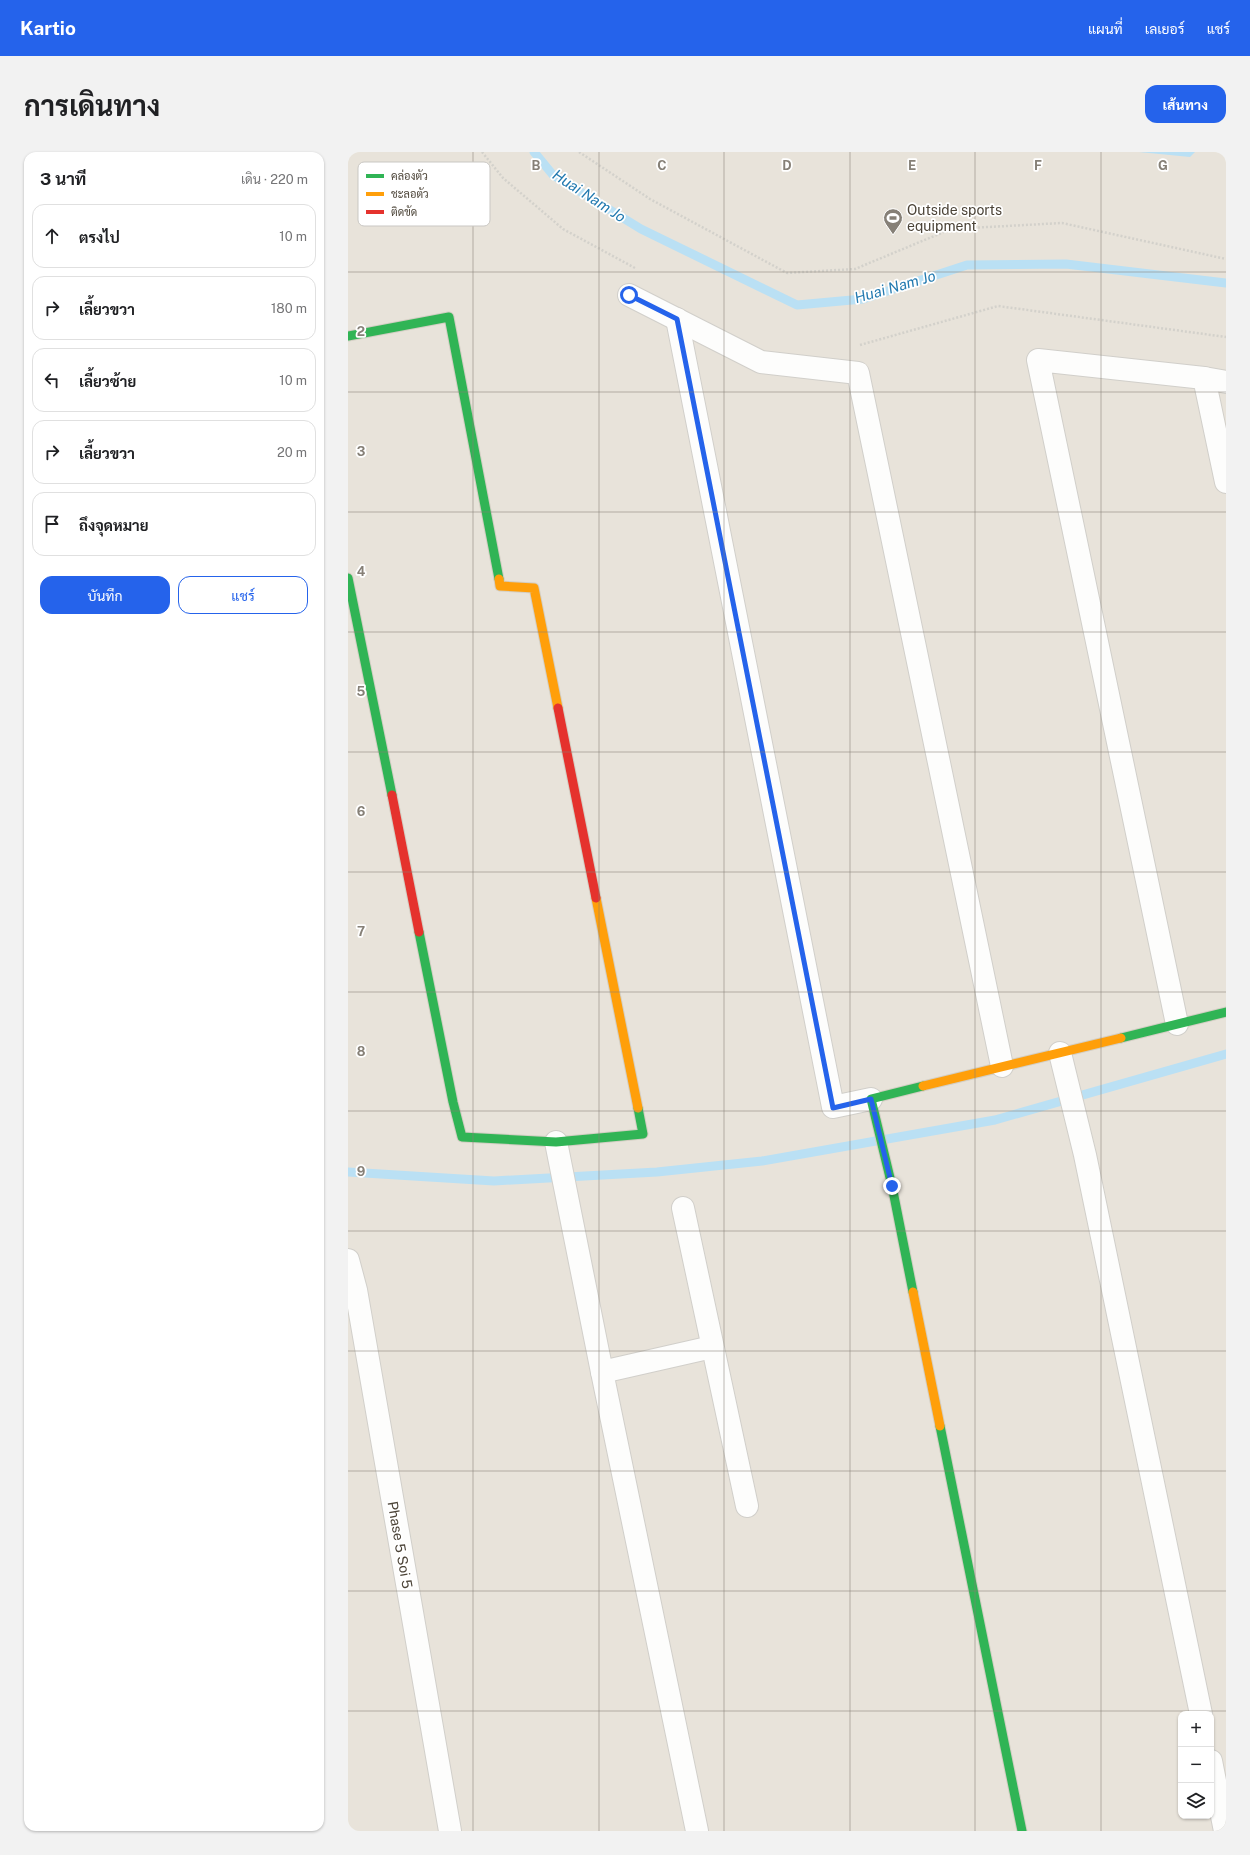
<!DOCTYPE html>
<html lang="th">
<head>
<meta charset="utf-8">
<style>
	body { margin:0; font-family:"Public Sans",Sarabun,sans-serif; background:#f2f2f2; color:#202124 }
	.controls { position:absolute; right:12px; bottom:12px; display:grid; overflow:hidden; border-radius:8px; box-shadow:0 1px 3px #0004 }
	.controls button { width:36px; height:36px; display:grid; place-items:center; padding:0; border:0; border-bottom:1px solid #e0e0e0; background:#fff; color:#202124; font:20px sans-serif }
	.stop { position:absolute; width:12px; height:12px; margin:-9px; border:3px solid #2563eb; border-radius:50%; background:#fff }
	.stop.end { background:#2563eb; border-color:#fff; box-shadow:0 1px 4px #0008 }
	.list { margin:0; padding:0; list-style:none }
	h2 { display:flex; justify-content:space-between; align-items:center; height:52px; margin:0; padding:0 16px; font-size:17px }
	h2 small { font-size:13px; font-weight:400; color:#757577 }
	.list li { display:grid; grid-template-columns:26px 1fr auto; gap:12px; align-items:center; box-sizing:border-box; height:64px; margin:0 8px 8px; padding:0 8px; border:1px solid #e0e0e0; border-radius:12px }
	.list b { display:block; font-size:15px; white-space:nowrap }
	.list em { font-size:13px; font-style:normal; color:#757577 }
	.actions { display:flex; gap:8px; padding:12px 16px }
	.actions a { flex:1; padding:9px 0; border:1px solid #2563eb; border-radius:12px; text-align:center; font-size:14px; color:#2563eb }
	.actions .main { background:#2563eb; color:#fff }
	.icon { flex:none; width:22px; height:22px; fill:none; stroke:currentColor; stroke-width:2; stroke-linecap:round; stroke-linejoin:round }
	.map { position:relative; flex:none; width:878px; height:1679px; overflow:hidden; border-radius:12px }
	header { display:flex; align-items:center; gap:24px; box-sizing:border-box; height:56px; padding:0 20px; background:#2563eb; color:#fff }
	header strong { font-size:19px }
	nav { display:flex; gap:22px; margin-inline-start:auto; font-size:14px }
	.intro { display:flex; align-items:center; justify-content:space-between; box-sizing:border-box; height:96px; padding:0 24px }
	h1 { margin:0; font-size:28px }
	.button { padding:10px 18px; border-radius:12px; background:#2563eb; color:#fff; font-size:14px; font-weight:700 }
	main { display:flex; gap:24px; padding:0 24px }
	aside { flex:1; background:#fff; border-radius:12px; box-shadow:0 1px 3px #0004 }
	.map>svg:first-child { display:block }
	.residential { fill:#e8e3da; fill-rule:evenodd }
	.water { fill:#bae0f4 }
	.lines { fill:none; stroke-linecap:round; stroke-linejoin:round }
	.stream { stroke:#bae0f4; stroke-width:9 }
	.street-casing { stroke:#d1cfca; stroke-width:24 }
	.fast-casing { stroke:#d3cec3; stroke-width:11 }
	.slow-casing { stroke:#d3cec3; stroke-width:11 }
	.jam-casing { stroke:#d3cec3; stroke-width:11 }
	.path { stroke:#d3d1cb; stroke-width:2.5; stroke-dasharray:2 2; stroke-linecap:butt }
	.street { stroke:#fdfdfc; stroke-width:22 }
	.fast { stroke:#30b455; stroke-width:9 }
	.slow { stroke:#ff9f0a; stroke-width:9 }
	.jam { stroke:#e5322d; stroke-width:9 }
	.route { stroke:#2563eb; stroke-width:5 }
	.grid { fill:none; stroke:#868077; stroke-width:1; stroke-opacity:0.55 }
	.labels { text-anchor:middle; stroke-width:3.5; stroke-linejoin:round; paint-order:stroke }
	.poi-label { font-size:14px; fill:#4b4337; stroke:#fff; text-anchor:start }
	.street-label { font-size:14px; fill:#4b4337; stroke:#fff }
	.water-label { font-size:15px; font-style:italic; fill:#237ab0; stroke:#fff }
	.key { fill:#fff; stroke:#c9c7c3; stroke-width:1 }
	.key-label { font-size:11px; fill:#4b4337 }
	.grid-label { font-size:13px; text-anchor:middle; font-weight:bold; fill:#868077; stroke:#fff; stroke-width:3.5; stroke-linejoin:round; paint-order:stroke }
</style>
</head>
<body>
<header>
<strong>Kartio</strong>
<nav><a>แผนที่</a><a>เลเยอร์</a><a>แชร์</a></nav>
</header>
<div class="intro"><h1>การเดินทาง</h1><a class="button">เส้นทาง</a></div>
<main>
<aside>
<h2>3 นาที<small>เดิน · 220 m</small></h2>
<ul class="list">
<li><svg class="icon" aria-label="ahead" viewBox="0 0 24 24"><path d="M12 20V5M6 11l6-6 6 6"/></svg><div><b>ตรงไป</b></div><em>10 m</em></li>
<li><svg class="icon" aria-label="right" viewBox="0 0 24 24"><path d="M7 20v-9h11M14 6l5 5-5 5"/></svg><div><b>เลี้ยวขวา</b></div><em>180 m</em></li>
<li><svg class="icon" aria-label="left" viewBox="0 0 24 24"><path d="M17 20v-9H6M10 6l-5 5 5 5"/></svg><div><b>เลี้ยวซ้าย</b></div><em>10 m</em></li>
<li><svg class="icon" aria-label="right" viewBox="0 0 24 24"><path d="M7 20v-9h11M14 6l5 5-5 5"/></svg><div><b>เลี้ยวขวา</b></div><em>20 m</em></li>
<li><svg class="icon" aria-label="arrive" viewBox="0 0 24 24"><path d="M6 21V4h12l-3 4 3 4H6"/></svg><div><b>ถึงจุดหมาย</b></div></li>
</ul>
<div class="actions"><a class="main">บันทึก</a><a>แชร์</a></div>
</aside>
<div class="map">
<svg width="878" height="1679" viewBox="0 0 878 1679">
	<rect width="100%" height="100%" fill="#f3f1ed"/>
	<path class="residential" d="M0 0H878V1679H0ZM833 1562H863V1664H833Z"/>
	<polygon class="water" points="791,0 847,0 842,5"/>
	<g class="lines">
		<g class="stream">
			<polyline points="186,0 205,23 293,77 449,153 515,147 619,113 718,112 878,131"/>
			<polyline points="0,1020 146,1029 309,1020 414,1009 647,968 878,902"/>
		</g>
		<defs>
			<g id="street">
				<polyline points="281,143 413,210 510,221 654,914"/>
				<polyline points="329,167 485,955 523,947"/>
				<polyline points="856,226 878,230"/>
				<polyline points="829,872 690,208 856,226 878,330"/>
				<polyline points="712,901 737,1003 853,1562"/>
				<polyline points="208,990 254,1220"/>
				<polyline points="335,1056 399,1354"/>
				<polyline points="0,1108 8,1138 102,1679"/>
				<polyline points="863,1609 877,1679"/>
				<polyline points="349,1679 254,1220 364,1195"/>
			</g>
			<g id="fast">
				<polyline points="0,184 101,165 151,427"/>
				<polyline points="0,426 44,643"/>
				<polyline points="71,780 105,950 114,985 208,990 295,982 290,956"/>
				<polyline points="773,886 878,860"/>
				<polyline points="565,1140 544,1034 523,947 575,934"/>
				<polyline points="592,1274 674,1679"/>
			</g>
			<g id="slow">
				<polyline points="151,427 152,434 186,436 210,556"/>
				<polyline points="248,746 290,956"/>
				<polyline points="575,934 773,886"/>
				<polyline points="565,1140 592,1274"/>
			</g>
			<g id="jam">
				<polyline points="210,556 248,746"/>
				<polyline points="44,643 71,780"/>
			</g>
		</defs>
		<use href="#street" class="street-casing"/>
		<use href="#fast" class="fast-casing"/>
		<use href="#slow" class="slow-casing"/>
		<use href="#jam" class="jam-casing"/>
		<g class="path">
			<polyline points="134,0 155,26 215,77 287,116"/>
			<polyline points="231,0 302,47 439,121 507,117 603,77 714,71 878,107"/>
			<polyline points="512,193 650,154 878,185"/>
		</g>
		<use href="#street" class="street"/>
		<use href="#fast" class="fast"/>
		<use href="#slow" class="slow"/>
		<use href="#jam" class="jam"/>
	</g>
	<g class="lines">
		<polyline class="route" points="281,143 329,167 485,956 523,947 544,1034"/>
	</g>
	<path class="grid" d="M125 0V1679M251 0V1679M376 0V1679M502 0V1679M627 0V1679M753 0V1679M0 120H878M0 240H878M0 360H878M0 480H878M0 600H878M0 720H878M0 840H878M0 959H878M0 1079H878M0 1199H878M0 1319H878M0 1439H878M0 1559H878"/>
	<defs>
		<symbol id="stadium-pin" viewBox="-11 -11 22 30"><path d="M0 17L-7.5 6A9.5 9.5 0 1 1 7.5 6Z" fill="#868077" stroke="#fff"/><path d="M0-5a6.5 5 0 1 0 0 10a6.5 5 0 1 0 0-10ZM-3.5-1.8h7v3.6h-7Z" fill="#fff"/></symbol>
	</defs>
	<g fill-rule="evenodd">
		<use href="#stadium-pin" x="534" y="55" width="22" height="30"/>
	</g>
	<g class="labels">
		<g class="poi-label">
			<text x="559" y="63">Outside sports<tspan x="559" dy="16">equipment</tspan></text>
		</g>
		<g class="street-label">
			<text transform="translate(52 1393) rotate(80)" y="5">Phase 5 Soi 5</text>
		</g>
		<g class="water-label">
			<text transform="translate(241 44) rotate(33)" y="5">Huai Nam Jo</text>
			<text transform="translate(547 135) rotate(-16)" y="5">Huai Nam Jo</text>
		</g>
	</g>
	<rect x="10" y="10" width="132" height="64" rx="6" class="key"/>
	<rect x="18" y="22" width="18" height="4" fill="#30b455"/>
	<rect x="18" y="40" width="18" height="4" fill="#ff9f0a"/>
	<rect x="18" y="58" width="18" height="4" fill="#e5322d"/>
	<g class="key-label">
		<text x="43" y="28">คล่องตัว</text>
		<text x="43" y="46">ชะลอตัว</text>
		<text x="43" y="64">ติดขัด</text>
	</g>
	<g class="grid-label">
		<text x="188" y="18">B</text>
		<text x="314" y="18">C</text>
		<text x="439" y="18">D</text>
		<text x="564" y="18">E</text>
		<text x="690" y="18">F</text>
		<text x="815" y="18">G</text>
		<text x="13" y="184">2</text>
		<text x="13" y="304">3</text>
		<text x="13" y="424">4</text>
		<text x="13" y="544">5</text>
		<text x="13" y="664">6</text>
		<text x="13" y="784">7</text>
		<text x="13" y="904">8</text>
		<text x="13" y="1024">9</text>
	</g>
</svg>
<div class="controls">
<button>+</button>
<button>−</button>
<button><svg class="icon" aria-label="layers" viewBox="0 0 24 24"><path d="M12 4l9 5-9 5-9-5zM3 14l9 5 9-5"/></svg></button>
</div>
<div class="stop" style="left:281px;top:143px"></div>
<div class="stop end" style="left:544px;top:1034px"></div>
</div>
</main>
</body>
</html>
